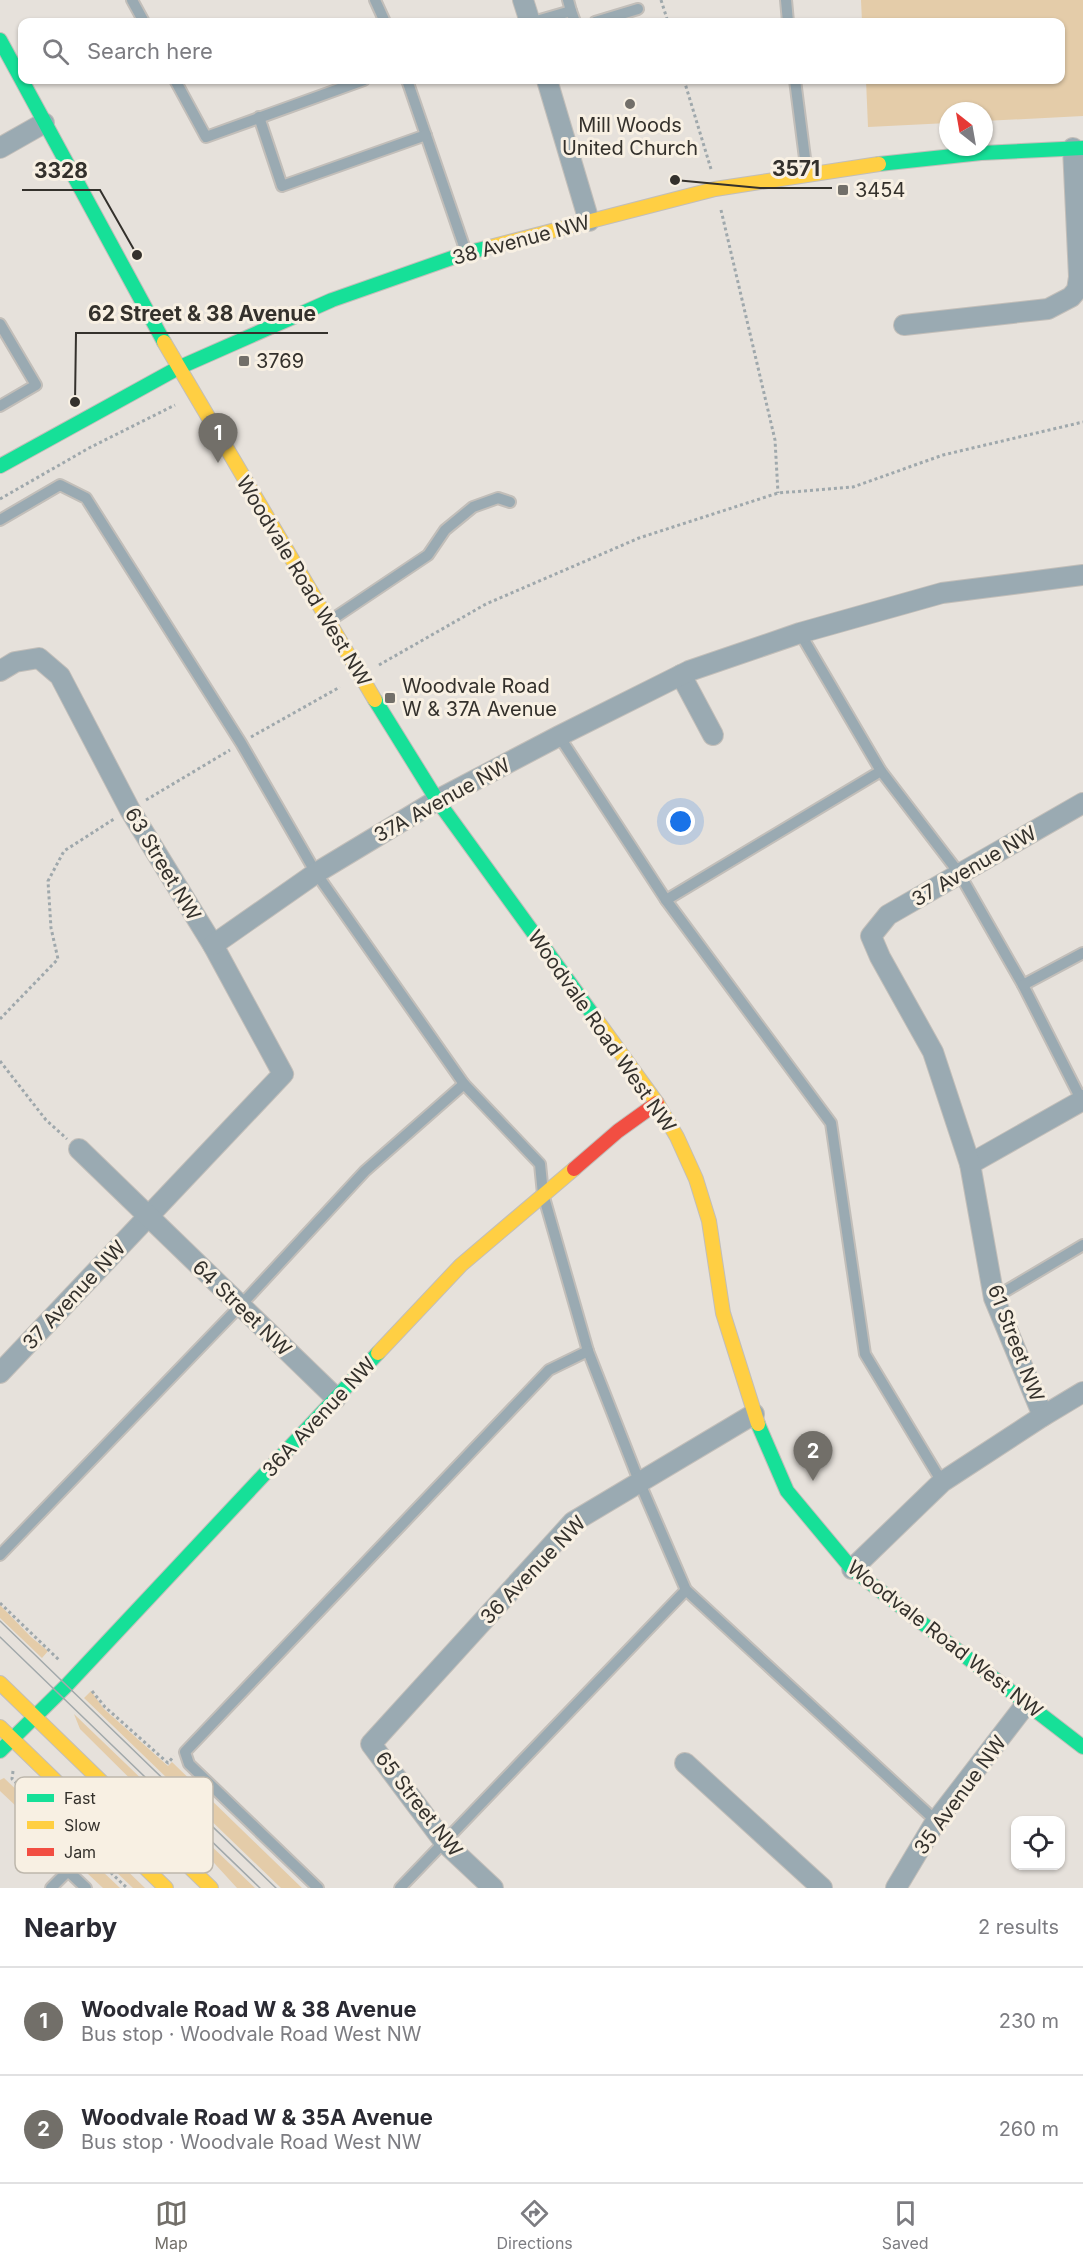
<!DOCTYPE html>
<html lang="en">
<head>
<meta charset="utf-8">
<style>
	body { margin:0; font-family:Inter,sans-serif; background:#f2f2f3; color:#2b2b33 }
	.controls { position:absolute; right:18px; bottom:18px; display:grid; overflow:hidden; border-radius:12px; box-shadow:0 2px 4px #0004 }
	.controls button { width:54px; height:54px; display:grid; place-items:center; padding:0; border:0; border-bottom:2px solid #e1e1e2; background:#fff; color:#2b2b33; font:30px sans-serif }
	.compass { position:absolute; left:939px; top:102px; width:54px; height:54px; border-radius:50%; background:#fff; box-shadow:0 2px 4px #0004; rotate:329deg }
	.you { position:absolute; left:681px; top:822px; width:21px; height:21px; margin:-15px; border:4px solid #fff; border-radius:50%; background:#1a73e8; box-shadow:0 0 0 9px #1a73e833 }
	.badge { display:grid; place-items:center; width:39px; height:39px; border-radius:50%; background:#726f69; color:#fff; font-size:20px; font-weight:700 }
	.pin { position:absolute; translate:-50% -50px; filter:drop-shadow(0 2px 3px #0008) }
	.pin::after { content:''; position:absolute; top:32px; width:21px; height:18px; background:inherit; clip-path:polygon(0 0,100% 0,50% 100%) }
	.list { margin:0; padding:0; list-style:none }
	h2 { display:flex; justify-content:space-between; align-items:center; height:78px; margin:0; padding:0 24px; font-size:26px }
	h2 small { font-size:20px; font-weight:400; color:#7c7c81 }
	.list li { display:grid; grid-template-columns:39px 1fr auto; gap:18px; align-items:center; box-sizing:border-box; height:108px; padding:0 24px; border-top:2px solid #e1e1e2 }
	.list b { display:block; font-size:22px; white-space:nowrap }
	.list p { margin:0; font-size:20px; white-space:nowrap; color:#7c7c81 }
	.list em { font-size:20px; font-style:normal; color:#7c7c81 }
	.icon { flex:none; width:33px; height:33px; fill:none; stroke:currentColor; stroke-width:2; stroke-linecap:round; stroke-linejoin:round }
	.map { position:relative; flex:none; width:1083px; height:1888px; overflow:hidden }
	.search { position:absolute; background:#fff; box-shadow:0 2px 4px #0004; left:18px; right:18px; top:18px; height:66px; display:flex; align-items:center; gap:15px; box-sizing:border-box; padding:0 21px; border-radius:12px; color:#7c7c81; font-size:22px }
	.sheet { height:294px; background:#fff }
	nav { display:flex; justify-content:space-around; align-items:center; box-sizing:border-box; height:84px; border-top:2px solid #e1e1e2; background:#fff; font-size:16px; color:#7c7c81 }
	nav a { display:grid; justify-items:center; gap:3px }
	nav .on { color:#726f69 }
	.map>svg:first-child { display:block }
	.green { fill:#e4cca9 }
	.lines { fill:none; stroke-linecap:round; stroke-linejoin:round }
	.lane-casing { stroke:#c2beb9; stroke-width:14 }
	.street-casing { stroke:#c2beb9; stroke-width:22 }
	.fast-casing { stroke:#c2beb9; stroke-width:16 }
	.slow-casing { stroke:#c2beb9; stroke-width:16 }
	.jam-casing { stroke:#c2beb9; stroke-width:16 }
	.path { stroke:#9fa8ac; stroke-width:3; stroke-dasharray:3 3; stroke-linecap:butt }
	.lane { stroke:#9aaab2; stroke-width:10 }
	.street { stroke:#9aaab2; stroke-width:20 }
	.fast { stroke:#16e098; stroke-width:14 }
	.slow { stroke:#ffcf43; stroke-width:14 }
	.jam { stroke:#f24e42; stroke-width:14 }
	.tram { stroke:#a2a9ab; stroke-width:1.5 }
	.poi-dot { fill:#726f69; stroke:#f8f0e3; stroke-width:2 }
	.labels { text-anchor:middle; stroke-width:6; stroke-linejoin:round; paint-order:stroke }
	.poi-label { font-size:20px; fill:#34312c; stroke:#f8f0e3; text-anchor:start }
	.street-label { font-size:20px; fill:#34312c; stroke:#f8f0e3 }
	.key { fill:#f8f0e3; stroke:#bdb7ac; stroke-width:1.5 }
	.key-label { font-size:16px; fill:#34312c }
	.leader { fill:none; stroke:#34312c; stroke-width:2 }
	.callout-dot { fill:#34312c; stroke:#f8f0e3; stroke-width:2 }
	.callout-label { font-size:21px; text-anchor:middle; font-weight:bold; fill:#34312c; stroke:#f8f0e3; stroke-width:6; stroke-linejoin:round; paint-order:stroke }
</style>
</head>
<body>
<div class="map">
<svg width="1083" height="1888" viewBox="0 0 1083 1888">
	<rect width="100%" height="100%" fill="#e6e1db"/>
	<g class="green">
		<polygon points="861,0 1083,0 1083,116 984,121 984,111 948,111 948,123 868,127 866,80 1060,80 1060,22 862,22"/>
		<polygon points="0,1605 31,1637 48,1651 42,1658 0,1618"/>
		<polygon points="91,1691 104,1709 168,1766 172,1762 302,1888 281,1888 84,1698"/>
		<polygon points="74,1714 255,1888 237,1888 205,1853 80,1729"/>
		<polygon points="4,1778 120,1888 103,1888 0,1791 0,1780"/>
		<polygon points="55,1801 145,1888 133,1888 49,1808"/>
	</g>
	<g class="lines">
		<defs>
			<g id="lane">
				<polyline points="132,0 144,22"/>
				<polyline points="375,0 385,22"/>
				<polyline points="786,0 788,22"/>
				<polyline points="571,11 575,22"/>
				<polyline points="533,22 571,11 568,0"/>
				<polyline points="595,22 638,9"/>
				<polyline points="175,80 206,137 364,80"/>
				<polyline points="407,80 466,252"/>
				<polyline points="795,80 807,174"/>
				<polyline points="259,117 282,186 426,135"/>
				<polyline points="0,324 36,385 0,406"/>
				<polyline points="0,520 60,485 86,498 241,743 316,873 464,1084 540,1164 543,1194 588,1351 639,1481 686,1590 936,1821"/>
				<polyline points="328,622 428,555 445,530 473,507 498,498 510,502"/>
				<polyline points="800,633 881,771 959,873 1023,985 1082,1101"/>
				<polyline points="559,736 666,900 831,1123 865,1354 942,1482"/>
				<polyline points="666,900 881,771"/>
				<polyline points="1023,985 1083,953"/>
				<polyline points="994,1298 1083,1245"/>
				<polyline points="0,1555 240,1306 365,1171 464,1084"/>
				<polyline points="51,1888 68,1871 86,1888"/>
				<polyline points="318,1888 189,1764 185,1752 549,1370 588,1351"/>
				<polyline points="400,1888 686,1590"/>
			</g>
			<g id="street">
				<polyline points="523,0 530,22"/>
				<polyline points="547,80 589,221"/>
				<polyline points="0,148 44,123"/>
				<polyline points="904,325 1048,309 1071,297 1077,290 1079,277 1073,148"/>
				<polyline points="0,671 15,662 39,658 60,676 130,810 213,945 283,1074 0,1373"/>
				<polyline points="681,675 713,735"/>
				<polyline points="213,945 316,873 437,800 559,736 689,671 800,633 942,593 1083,575"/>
				<polyline points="79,1149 336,1398"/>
				<polyline points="970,1164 1083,1100"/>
				<polyline points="1043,1416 994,1298 970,1164 933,1052 880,957 871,936 888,915 1083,803"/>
				<polyline points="852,1569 942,1482 1043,1416 1083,1392"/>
				<polyline points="685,1763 822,1888"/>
				<polyline points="493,1888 445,1843 371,1744 573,1522 754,1414"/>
				<polyline points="896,1888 936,1821 1026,1704"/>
			</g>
			<g id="fast">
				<polyline points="0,40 164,342"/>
				<polyline points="879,164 981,153 1083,148"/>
				<polyline points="0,466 178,368 332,300 466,253 490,247"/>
				<polyline points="375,700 437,800 596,1019"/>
				<polyline points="758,1424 787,1491 852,1569 1083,1747"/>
				<polyline points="0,1751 67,1685 378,1353"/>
			</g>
			<g id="slow">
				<polyline points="490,247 715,189 879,164"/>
				<polyline points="164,342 375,700"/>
				<polyline points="596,1019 657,1103 677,1137 696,1179 709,1221 723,1313 758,1424"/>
				<polyline points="378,1353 461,1265 574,1169"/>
				<polyline points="0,1683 211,1888"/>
				<polyline points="0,1727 166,1888"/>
			</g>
			<polyline id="jam" points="574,1169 618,1131 657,1103"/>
		</defs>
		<use href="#lane" class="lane-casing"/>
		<use href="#street" class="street-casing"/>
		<use href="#fast" class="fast-casing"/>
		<use href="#slow" class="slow-casing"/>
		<use href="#jam" class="jam-casing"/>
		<g class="path">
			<polyline points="661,0 668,22"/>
			<polyline points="684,80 711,169"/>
			<polyline points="721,210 775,440 778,493"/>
			<polyline points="0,499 89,448 175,405"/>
			<polyline points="379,665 486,604 639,538 778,493 853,487 943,455 1083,422"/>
			<polyline points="251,737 340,687"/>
			<polyline points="146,800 230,750"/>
			<polyline points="0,1019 58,959 51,928 48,881 64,851 114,819"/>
			<polyline points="0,1061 46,1120 67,1139"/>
			<polyline points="0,1603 59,1660"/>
			<polyline points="92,1691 105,1707 168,1763 174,1756"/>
			<polyline points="13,1771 12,1779 127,1888"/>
		</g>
		<use href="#lane" class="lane"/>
		<use href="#street" class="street"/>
		<use href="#fast" class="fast"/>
		<use href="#slow" class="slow"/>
		<use href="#jam" class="jam"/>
		<g class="tram">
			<polyline points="0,1621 276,1888"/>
			<polyline points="0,1637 260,1888"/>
		</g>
	</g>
	<g class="poi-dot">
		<circle cx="630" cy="104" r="6"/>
		<rect x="837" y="184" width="12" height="12" rx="3"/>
		<rect x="238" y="355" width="12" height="12" rx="3"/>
		<rect x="384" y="692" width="12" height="12" rx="3"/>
	</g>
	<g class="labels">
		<g class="poi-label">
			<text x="630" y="132" text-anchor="middle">Mill Woods<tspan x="630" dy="23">United Church</tspan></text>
			<text x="855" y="197">3454</text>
			<text x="256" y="368">3769</text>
			<text x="402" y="693">Woodvale Road<tspan x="402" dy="23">W &amp; 37A Avenue</tspan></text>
		</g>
		<g class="street-label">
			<text transform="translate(521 240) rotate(-15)" y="7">38 Avenue NW</text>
			<text transform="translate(304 581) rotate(59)" y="7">Woodvale Road West NW</text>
			<text transform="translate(442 800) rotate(-29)" y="7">37A Avenue NW</text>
			<text transform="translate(163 864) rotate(59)" y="7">63 Street NW</text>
			<text transform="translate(974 866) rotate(-30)" y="7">37 Avenue NW</text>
			<text transform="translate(602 1031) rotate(55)" y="7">Woodvale Road West NW</text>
			<text transform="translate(74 1295) rotate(-47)" y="7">37 Avenue NW</text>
			<text transform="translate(242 1308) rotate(44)" y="7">64 Street NW</text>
			<text transform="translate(1016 1343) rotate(69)" y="7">61 Street NW</text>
			<text transform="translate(319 1417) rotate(-47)" y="7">36A Avenue NW</text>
			<text transform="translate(533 1570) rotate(-46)" y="7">36 Avenue NW</text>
			<text transform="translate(945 1639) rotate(38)" y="7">Woodvale Road West NW</text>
			<text transform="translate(960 1795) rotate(-54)" y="7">35 Avenue NW</text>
			<text transform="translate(419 1804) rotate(52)" y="7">65 Street NW</text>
		</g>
	</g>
	<rect x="15" y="1777" width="198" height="96" rx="9" class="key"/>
	<rect x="27" y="1794" width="27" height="8" fill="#16e098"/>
	<rect x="27" y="1821" width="27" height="8" fill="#ffcf43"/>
	<rect x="27" y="1848" width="27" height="8" fill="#f24e42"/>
	<g class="key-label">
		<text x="64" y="1804">Fast</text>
		<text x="64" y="1831">Slow</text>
		<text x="64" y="1858">Jam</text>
	</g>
	<path class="leader" d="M675 180L760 188H832M137 255L100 190H22M75 402L76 333H328"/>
	<g class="callout-dot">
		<circle cx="675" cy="180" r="6"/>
		<circle cx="137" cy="255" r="6"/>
		<circle cx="75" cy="402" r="6"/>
	</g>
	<g class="callout-label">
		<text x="796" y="176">3571</text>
		<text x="61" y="178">3328</text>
		<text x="202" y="321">62 Street &amp; 38 Avenue</text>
	</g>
</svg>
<div class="controls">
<button><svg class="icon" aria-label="locate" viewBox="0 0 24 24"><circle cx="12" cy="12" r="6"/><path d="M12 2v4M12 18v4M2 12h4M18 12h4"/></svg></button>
</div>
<svg class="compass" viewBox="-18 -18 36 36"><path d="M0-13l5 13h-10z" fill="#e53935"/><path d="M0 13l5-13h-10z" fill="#7c7c81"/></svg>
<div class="you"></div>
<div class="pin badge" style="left:218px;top:463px">1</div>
<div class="pin badge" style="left:813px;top:1481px">2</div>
<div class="search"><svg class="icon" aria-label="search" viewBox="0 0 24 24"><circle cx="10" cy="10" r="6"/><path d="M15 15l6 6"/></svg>Search here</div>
</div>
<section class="sheet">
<h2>Nearby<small>2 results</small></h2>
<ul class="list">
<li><span class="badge">1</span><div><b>Woodvale Road W &amp; 38 Avenue</b><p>Bus stop · Woodvale Road West NW</p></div><em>230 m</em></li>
<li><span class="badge">2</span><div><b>Woodvale Road W &amp; 35A Avenue</b><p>Bus stop · Woodvale Road West NW</p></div><em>260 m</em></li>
</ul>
</section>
<nav>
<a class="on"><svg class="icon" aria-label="map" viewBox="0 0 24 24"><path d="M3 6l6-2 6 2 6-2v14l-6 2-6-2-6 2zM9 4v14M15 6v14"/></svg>Map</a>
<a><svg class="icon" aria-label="directions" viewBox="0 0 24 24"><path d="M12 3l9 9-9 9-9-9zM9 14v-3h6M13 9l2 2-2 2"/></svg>Directions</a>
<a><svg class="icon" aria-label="saved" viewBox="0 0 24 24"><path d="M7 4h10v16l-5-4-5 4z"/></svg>Saved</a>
</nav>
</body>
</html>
